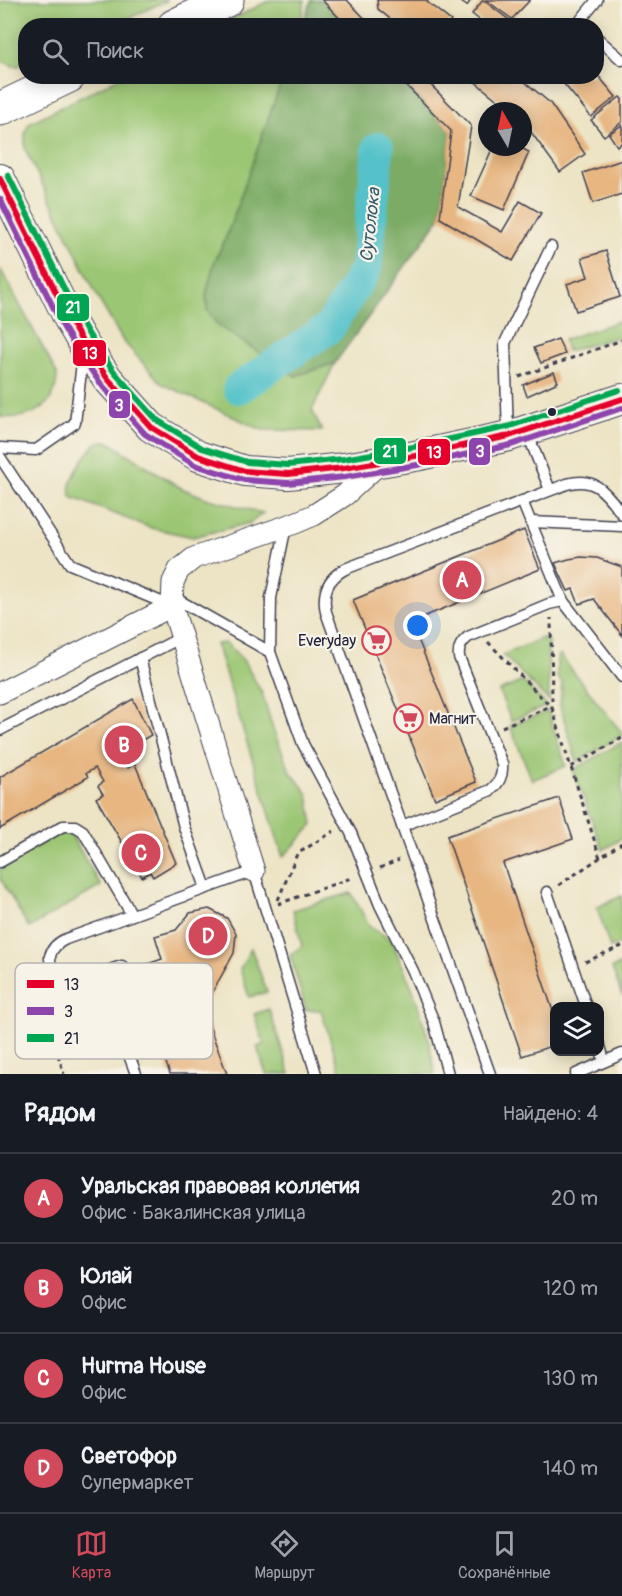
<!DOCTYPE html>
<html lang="ru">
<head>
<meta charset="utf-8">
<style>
	body { margin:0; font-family:Pangolin,sans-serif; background:#20242c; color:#f1f3f6 }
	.controls { position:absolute; right:18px; bottom:18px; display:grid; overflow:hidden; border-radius:12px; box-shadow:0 3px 15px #0003 }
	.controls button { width:54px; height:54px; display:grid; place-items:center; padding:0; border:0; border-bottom:2px solid #363941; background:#171b24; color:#f1f3f6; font:30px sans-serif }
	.compass { position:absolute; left:478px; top:102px; width:54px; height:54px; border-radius:50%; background:#171b24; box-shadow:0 3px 15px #0003; rotate:351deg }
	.you { position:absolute; left:418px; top:626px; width:21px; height:21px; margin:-15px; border:4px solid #fff; border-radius:50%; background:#1a73e8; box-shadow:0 0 0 9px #1a73e833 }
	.badge { display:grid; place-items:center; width:39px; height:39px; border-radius:50%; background:#d1495b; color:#fff; font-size:20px; font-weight:700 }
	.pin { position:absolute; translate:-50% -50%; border:3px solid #fff; box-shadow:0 2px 6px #0006 }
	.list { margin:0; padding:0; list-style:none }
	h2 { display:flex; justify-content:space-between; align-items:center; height:78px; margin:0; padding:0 24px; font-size:26px }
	h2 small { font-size:20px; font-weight:400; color:#9ea1a6 }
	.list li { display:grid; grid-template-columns:39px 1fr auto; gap:18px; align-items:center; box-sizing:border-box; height:90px; padding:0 24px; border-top:2px solid #363941 }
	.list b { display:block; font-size:22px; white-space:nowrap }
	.list p { margin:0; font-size:20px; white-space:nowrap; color:#9ea1a6 }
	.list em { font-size:20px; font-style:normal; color:#9ea1a6 }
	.icon { flex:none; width:33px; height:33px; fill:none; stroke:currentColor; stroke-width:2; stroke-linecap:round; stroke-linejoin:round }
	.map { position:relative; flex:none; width:622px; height:1074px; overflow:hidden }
	.search { position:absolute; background:#171b24; box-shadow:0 3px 15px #0003; left:18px; right:18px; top:18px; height:66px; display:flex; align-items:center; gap:15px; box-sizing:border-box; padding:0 21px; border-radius:24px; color:#9ea1a6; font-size:22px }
	.sheet { height:438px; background:#171b24 }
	nav { display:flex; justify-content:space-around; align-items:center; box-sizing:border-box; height:84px; border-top:2px solid #363941; background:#171b24; font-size:16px; color:#9ea1a6 }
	nav a { display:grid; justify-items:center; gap:3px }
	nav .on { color:#d1495b }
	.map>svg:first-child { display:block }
	.green { fill:#9bc673; stroke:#5e7457; stroke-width:1.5 }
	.forest { fill:#7cab65; stroke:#4f6650; stroke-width:1.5 }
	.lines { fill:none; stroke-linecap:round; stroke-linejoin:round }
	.river { stroke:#55c2ca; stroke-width:32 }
	.building { fill:#e7b681 }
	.lane-casing { stroke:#403f50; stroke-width:13 }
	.street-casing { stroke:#403f50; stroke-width:23 }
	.secondary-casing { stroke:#403f50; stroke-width:32 }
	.primary-casing { stroke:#403f50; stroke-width:35 }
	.path { stroke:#403f50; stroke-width:3; stroke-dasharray:4.5 4.5; stroke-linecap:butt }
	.lane { stroke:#fff; stroke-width:10 }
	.street { stroke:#fff; stroke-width:21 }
	.secondary { stroke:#fff; stroke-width:30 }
	.primary { stroke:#fff; stroke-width:33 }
	.bus-1-casing { stroke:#f7f3e8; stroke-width:10 }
	.bus-2-casing { stroke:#f7f3e8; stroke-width:10 }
	.bus-3-casing { stroke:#f7f3e8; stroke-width:10 }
	.bus-1 { stroke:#e4002b; stroke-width:6 }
	.bus-2 { stroke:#8e44ad; stroke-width:6 }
	.bus-3 { stroke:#00a651; stroke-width:6 }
	.bus-dot { fill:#22223b; stroke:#f7f3e8; stroke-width:2 }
	.labels { text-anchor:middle; stroke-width:4.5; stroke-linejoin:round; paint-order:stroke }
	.poi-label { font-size:16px; fill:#22223b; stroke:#f7f3e8; text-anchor:end }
	.water-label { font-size:18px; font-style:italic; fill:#345a6d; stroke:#f7f3e8 }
	.key { fill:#f7f3e8; stroke:#b7b4b4; stroke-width:1.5 }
	.key-label { font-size:16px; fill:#22223b }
	.line-badge { stroke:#f7f3e8; stroke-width:2 }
	.badge-label { font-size:16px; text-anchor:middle; font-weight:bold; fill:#fff }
</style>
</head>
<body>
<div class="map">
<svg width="622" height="1074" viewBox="0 0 622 1074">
	<rect width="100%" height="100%" fill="#f7f3e8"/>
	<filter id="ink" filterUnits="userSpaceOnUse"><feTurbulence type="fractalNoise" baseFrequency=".0167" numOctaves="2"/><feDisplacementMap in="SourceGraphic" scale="12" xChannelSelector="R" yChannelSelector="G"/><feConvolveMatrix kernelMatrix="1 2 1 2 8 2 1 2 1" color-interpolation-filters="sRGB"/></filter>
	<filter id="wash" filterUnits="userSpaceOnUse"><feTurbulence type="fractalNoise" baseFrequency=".008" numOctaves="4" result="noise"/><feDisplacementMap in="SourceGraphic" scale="24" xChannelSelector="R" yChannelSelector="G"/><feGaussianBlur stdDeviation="1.35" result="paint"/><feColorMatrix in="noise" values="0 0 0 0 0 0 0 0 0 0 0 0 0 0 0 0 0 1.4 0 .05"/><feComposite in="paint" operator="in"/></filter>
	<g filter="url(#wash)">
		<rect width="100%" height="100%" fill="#ede4c5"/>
		<g class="green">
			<polygon points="6,0 168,0 114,25 26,26 25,65 13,66 0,60 0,3"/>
			<polygon points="270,0 305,0 300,25 221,25"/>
			<polygon points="121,77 283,77 227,235 214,263 295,376 335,363 312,410 322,431 262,430 162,384 123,341 99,300 25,149 25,133 29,123"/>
			<path d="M0 268 57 374C57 408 30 420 0 417Z"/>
			<polygon points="622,320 622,336 567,351 563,340"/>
			<polygon points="107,441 181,488 209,499 263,513 250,523 193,537 151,528 71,497 70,484 80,464 96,443"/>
			<polygon points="542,638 548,641 549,701 503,655"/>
			<polygon points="226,643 243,660 262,693 273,729 290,771 308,794 313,825 283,857 216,644"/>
			<polygon points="560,655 622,733 622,735 577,762 560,706 562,683 557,676 557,657"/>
			<polygon points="523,681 547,706 511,721 499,691"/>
			<polygon points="548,711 566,766 532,780 510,726"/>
			<polygon points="622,742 622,838 603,850 573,770"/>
			<polygon points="58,833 64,833 72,836 101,886 29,928 0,878 0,869 3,865"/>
			<polygon points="351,893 371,928 391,939 413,990 429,1040 435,1074 341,1074 321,1010 306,1010 290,955 302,946 293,910"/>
			<polygon points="622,896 622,942 610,948 597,907"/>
			<polygon points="251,948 267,992 249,997 240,969"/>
			<polygon points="622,964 622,996 612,968"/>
			<polygon points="269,1009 290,1074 266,1074 257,1047 264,1044 254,1014"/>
		</g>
		<g class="forest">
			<polygon points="311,0 322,0 347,25 302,26"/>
			<polygon points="283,77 397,77 451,131 440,218 335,363 295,376 217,325 207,310 206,294 214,263 227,235"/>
		</g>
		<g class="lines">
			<polyline class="river" points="239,388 329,328 366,269 378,148"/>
		</g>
		<g id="blocks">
			<g class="building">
				<polygon points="322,0 347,0 372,26 347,26"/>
				<polygon points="377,0 428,0 427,2 451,21 448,26 399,26 378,9"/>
				<polygon points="458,0 471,0 467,6"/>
				<polygon points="483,0 517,26 487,26 472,14"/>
				<polygon points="486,0 530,0 512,19"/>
				<polygon points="596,73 616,97 591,117 564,84 570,76 596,76"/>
				<polygon points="397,76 422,76 471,126 458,207 502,232 520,201 541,213 513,261 440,218 451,131"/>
				<polygon points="468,76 518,76 550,103 585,154 560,172 523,121 523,111 511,111"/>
				<polygon points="554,76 568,76 563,83"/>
				<polygon points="620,97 622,99 622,122 604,136 591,120"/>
				<polygon points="622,125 622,143 617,146 609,134"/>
				<polygon points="493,147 519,147 529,152 504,210 471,196"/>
				<polygon points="622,160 622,194 593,203 583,173"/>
				<polygon points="606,251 620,297 576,311 567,284 588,277 582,258"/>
				<polygon points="558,339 565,354 541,363 534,348"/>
				<polygon points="554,372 558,382 527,396 523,385"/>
				<polygon points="524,530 540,569 411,622 476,782 435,799 353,600"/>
				<polygon points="581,557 597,558 622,567 622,635 594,599 579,604 573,589 568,591 555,563 569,559"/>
				<polygon points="133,699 151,735 120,753 128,768 135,764 176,863 153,877 150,872 142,877 96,798 103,794 98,786 103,782 95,768 86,773 88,777 0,829 0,777"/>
				<polygon points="559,798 573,839 503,863 554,1014 554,1045 522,1056 447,836"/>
				<polygon points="209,909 227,918 236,934 234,953 203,1009 227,1074 170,1074 133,969 162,959 155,936 176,930 190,913"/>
			</g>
		</g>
	</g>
	<g filter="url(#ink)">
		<use href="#blocks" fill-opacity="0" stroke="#403f50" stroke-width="1.5"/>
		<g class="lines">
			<defs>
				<g id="lane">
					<polyline points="584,26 580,21 597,0"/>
					<polyline points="596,37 622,60"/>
					<polyline points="527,432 550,490"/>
					<polyline points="508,434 505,343 551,247"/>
					<polyline points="0,448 36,450 75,423 83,354"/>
					<polyline points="0,457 70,564 171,606"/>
					<polyline points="522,501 563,601 622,677"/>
					<polyline points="531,522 622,526"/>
					<polyline points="286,526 271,598 270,652 303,744 351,833 380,905 413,971 434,1022 448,1074"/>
					<polyline points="173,597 270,652"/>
					<polyline points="140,658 184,827 206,888"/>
					<polyline points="0,730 182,637"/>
					<path d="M402 826 491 790C499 783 503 776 502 764L459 657C458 648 461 643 468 637L549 604 563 601"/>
					<polyline points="0,862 63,826 75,826 83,831 132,915"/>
					<polyline points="547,892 586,1006"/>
					<path d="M119 1028 103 983C101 971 112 969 122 966"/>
					<polyline points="600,1046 604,1061"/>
					<path d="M136 1074 119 1028C104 1029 91 1030 78 1022 72 1018 66 1012 62 1005 58 998 49 963 50 956 52 948 59 942 66 939L254 871 316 1074"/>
					<path d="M490 1074 326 612C322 593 327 579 345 569L567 484C596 476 606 493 622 514"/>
					<polyline points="576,1074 622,1054"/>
				</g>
				<g id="street">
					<polyline points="0,693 172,606"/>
					<polyline points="254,871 172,606 173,582 179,570 194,558 295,523 314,515 345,495 381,462"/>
				</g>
				<polyline id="secondary" points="0,179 69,319 84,345 108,379 151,427 198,456 245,471 288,474 344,468 415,456 509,436 622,399"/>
				<g id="primary">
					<polyline points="174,26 227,0"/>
					<polyline points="0,109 69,76"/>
				</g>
			</defs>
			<use href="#lane" class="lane-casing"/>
			<use href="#street" class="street-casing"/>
			<use href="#secondary" class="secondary-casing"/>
			<use href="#primary" class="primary-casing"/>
			<g class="path">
				<polyline points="519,377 622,340"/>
				<polyline points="488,642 552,708 551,618"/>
				<polyline points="552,708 600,858"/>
				<polyline points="502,727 551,706"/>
				<polyline points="571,767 622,738"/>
				<polyline points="380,868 399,860"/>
				<polyline points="559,885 622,843"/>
				<polyline points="278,900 297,854 334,831"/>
				<polyline points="278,904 354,877"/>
				<polyline points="585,962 622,946"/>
				<polyline points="54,1016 47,1019 64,1074"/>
			</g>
			<use href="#lane" class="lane"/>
			<use href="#street" class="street"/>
			<use href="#secondary" class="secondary"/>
			<use href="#primary" class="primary"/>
			<defs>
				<polyline id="bus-1" points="0,179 69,319 84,345 108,379 151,427 198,456 245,471 288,474 344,468 415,456 509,436 622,399"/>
				<polyline id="bus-2" points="0,199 61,323 77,350 101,384 145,434 195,465 244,480 288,483 345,477 417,465 511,445 622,408"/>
				<polyline id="bus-3" points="8,175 77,315 92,340 115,373 157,420 202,448 247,462 288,465 343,459 413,447 507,427 619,390"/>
			</defs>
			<use href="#bus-1" class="bus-1-casing"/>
			<use href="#bus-2" class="bus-2-casing"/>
			<use href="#bus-3" class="bus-3-casing"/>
			<use href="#bus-1" class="bus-1"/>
			<use href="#bus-2" class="bus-2"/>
			<use href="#bus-3" class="bus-3"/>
		</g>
	</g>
	<defs>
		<symbol id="supermarket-ring" viewBox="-11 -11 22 22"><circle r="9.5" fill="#f7f3e8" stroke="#d1495b" stroke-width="1.5"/><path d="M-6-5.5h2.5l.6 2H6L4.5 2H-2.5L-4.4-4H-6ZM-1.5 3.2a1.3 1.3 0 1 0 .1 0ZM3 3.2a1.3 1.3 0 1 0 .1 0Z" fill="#d1495b"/></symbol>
	</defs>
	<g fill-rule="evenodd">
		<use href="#supermarket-ring" x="360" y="624" width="33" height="33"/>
		<use href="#supermarket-ring" x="392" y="702" width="33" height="33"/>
	</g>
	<circle class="bus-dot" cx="552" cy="412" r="5"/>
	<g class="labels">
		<g class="poi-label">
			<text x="356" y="646">Everyday</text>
			<text x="429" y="724" text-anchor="start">Магнит</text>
		</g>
		<g class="water-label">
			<text transform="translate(370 225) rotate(-84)" y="6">Сутолока</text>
		</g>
	</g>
	<rect x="15" y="963" width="198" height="96" rx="9" class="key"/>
	<rect x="27" y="980" width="27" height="8" fill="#e4002b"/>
	<rect x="27" y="1007" width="27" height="8" fill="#8e44ad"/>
	<rect x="27" y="1034" width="27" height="8" fill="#00a651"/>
	<g class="key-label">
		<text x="64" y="990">13</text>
		<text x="64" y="1017">3</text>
		<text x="64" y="1044">21</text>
	</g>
	<g class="line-badge">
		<rect x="56" y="293" width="34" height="29" rx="6" fill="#00a651"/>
		<rect x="72" y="339" width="35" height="28" rx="6" fill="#e4002b"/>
		<rect x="108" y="390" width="23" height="29" rx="6" fill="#8e44ad"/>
		<rect x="373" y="437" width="34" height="28" rx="6" fill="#00a651"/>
		<rect x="468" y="437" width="23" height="29" rx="6" fill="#8e44ad"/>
		<rect x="417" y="438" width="34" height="28" rx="6" fill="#e4002b"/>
	</g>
	<g class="badge-label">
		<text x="73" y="313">21</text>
		<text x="90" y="359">13</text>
		<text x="119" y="411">3</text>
		<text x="390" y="457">21</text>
		<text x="480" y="457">3</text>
		<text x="434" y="458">13</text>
	</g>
</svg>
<div class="controls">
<button><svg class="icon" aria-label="layers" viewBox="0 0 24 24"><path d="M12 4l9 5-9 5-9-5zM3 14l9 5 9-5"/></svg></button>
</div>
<svg class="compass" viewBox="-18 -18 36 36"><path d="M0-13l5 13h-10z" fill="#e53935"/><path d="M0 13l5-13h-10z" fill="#9ea1a6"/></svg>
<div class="you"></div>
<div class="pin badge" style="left:462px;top:580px">A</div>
<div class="pin badge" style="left:124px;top:745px">B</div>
<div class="pin badge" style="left:141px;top:853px">C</div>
<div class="pin badge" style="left:208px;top:936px">D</div>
<div class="search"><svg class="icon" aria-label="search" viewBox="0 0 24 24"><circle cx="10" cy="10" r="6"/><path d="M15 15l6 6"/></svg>Поиск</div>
</div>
<section class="sheet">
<h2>Рядом<small>Найдено: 4</small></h2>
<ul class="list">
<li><span class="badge">A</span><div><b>Уральская правовая коллегия</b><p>Офис · Бакалинская улица</p></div><em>20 m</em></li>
<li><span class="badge">B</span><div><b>Юлай</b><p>Офис</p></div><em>120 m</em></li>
<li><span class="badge">C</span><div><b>Hurma House</b><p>Офис</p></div><em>130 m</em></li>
<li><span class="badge">D</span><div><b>Светофор</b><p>Супермаркет</p></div><em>140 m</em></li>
</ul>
</section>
<nav>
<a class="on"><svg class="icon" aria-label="map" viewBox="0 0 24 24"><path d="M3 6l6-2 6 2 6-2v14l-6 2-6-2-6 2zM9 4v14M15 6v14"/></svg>Карта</a>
<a><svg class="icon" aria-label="directions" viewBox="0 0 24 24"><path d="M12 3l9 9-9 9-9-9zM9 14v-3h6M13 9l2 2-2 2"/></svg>Маршрут</a>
<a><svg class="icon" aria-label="saved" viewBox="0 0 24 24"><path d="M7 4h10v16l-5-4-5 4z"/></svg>Сохранённые</a>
</nav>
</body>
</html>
